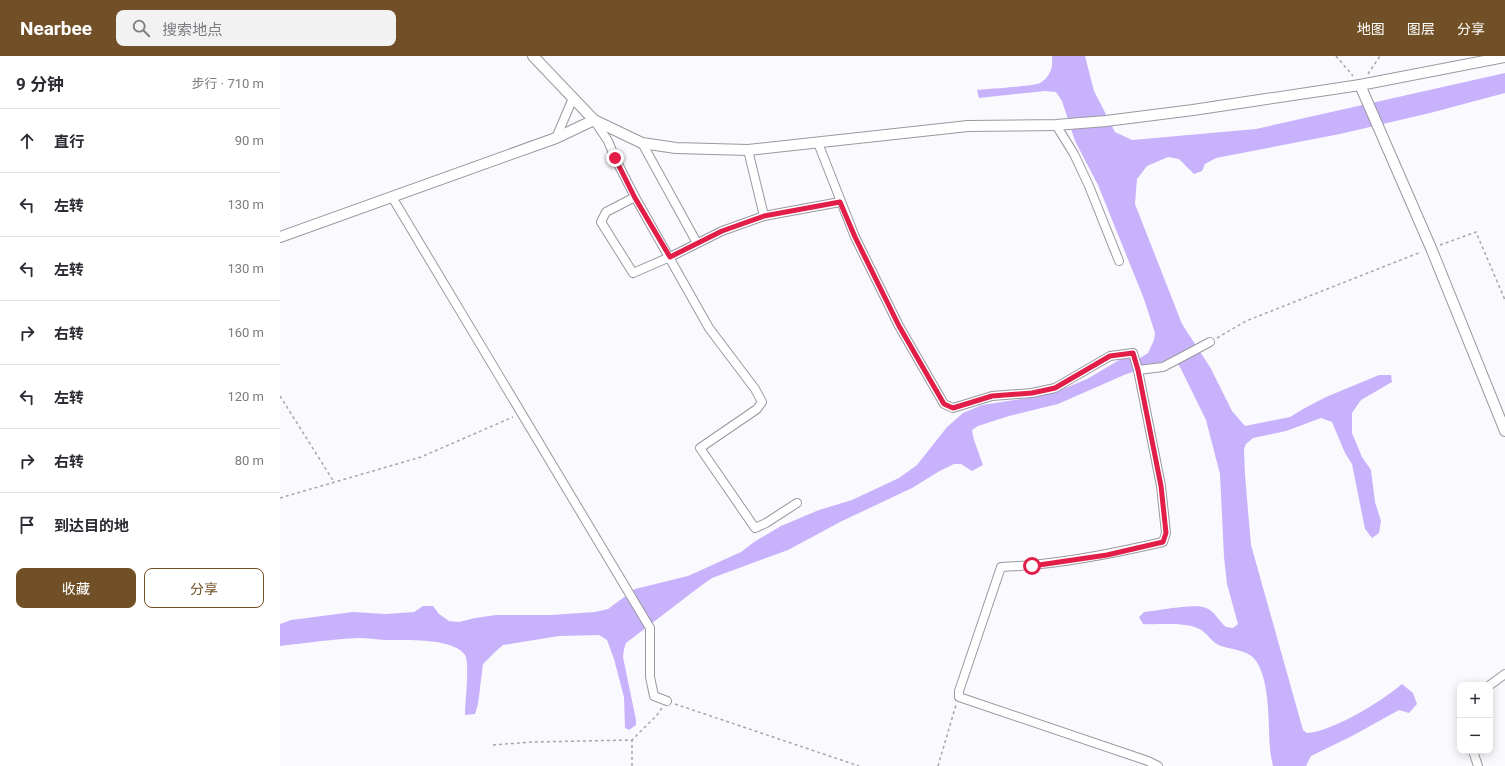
<!DOCTYPE html>
<html lang="zh">
<head>
<meta charset="utf-8">
<style>
	body { margin:0; font-family:Roboto,"Noto Sans SC",sans-serif; background:#f2f2f3; color:#2b2b33 }
	.controls { position:absolute; right:12px; bottom:12px; display:grid; overflow:hidden; border-radius:8px; box-shadow:0 2px 10px #0003 }
	.controls button { width:36px; height:36px; display:grid; place-items:center; padding:0; border:0; border-bottom:1px solid #e1e1e2; background:#fff; color:#2b2b33; font:20px sans-serif }
	.stop { position:absolute; width:12px; height:12px; margin:-9px; border:3px solid #e11d48; border-radius:50%; background:#fff }
	.stop.end { background:#e11d48; border-color:#fff; box-shadow:0 1px 4px #0008 }
	.list { margin:0; padding:0; list-style:none }
	h2 { display:flex; justify-content:space-between; align-items:center; height:52px; margin:0; padding:0 16px; font-size:17px }
	h2 small { font-size:13px; font-weight:400; color:#7c7c81 }
	.list li { display:grid; grid-template-columns:26px 1fr auto; gap:12px; align-items:center; box-sizing:border-box; height:64px; padding:0 16px; border-top:1px solid #e1e1e2 }
	.list b { display:block; font-size:15px; white-space:nowrap }
	.list em { font-size:13px; font-style:normal; color:#7c7c81 }
	.actions { display:flex; gap:8px; padding:12px 16px }
	.actions a { flex:1; padding:9px 0; border:1px solid #715027; border-radius:8px; text-align:center; font-size:14px; color:#715027 }
	.actions .main { background:#715027; color:#fff }
	.icon { flex:none; width:22px; height:22px; fill:none; stroke:currentColor; stroke-width:2; stroke-linecap:round; stroke-linejoin:round }
	.map { position:relative; flex:none; width:1225px; height:710px; overflow:hidden }
	header { display:flex; align-items:center; gap:24px; box-sizing:border-box; height:56px; padding:0 20px; background:#715027; color:#fff }
	header strong { font-size:19px }
	nav { display:flex; gap:22px; margin-inline-start:auto; font-size:14px }
	.search { width:280px; height:36px; background:#f2f2f3; display:flex; align-items:center; gap:10px; box-sizing:border-box; padding:0 14px; border-radius:8px; color:#7c7c81; font-size:15px }
	main { display:flex }
	aside { flex:1; background:#fff }
	.map>svg:first-child { display:block }
	.water { fill:#c9b2fc }
	.lines { fill:none; stroke-linecap:round; stroke-linejoin:round }
	.minor-casing { stroke:#9a98a0; stroke-width:10 }
	.tertiary-casing { stroke:#9a98a0; stroke-width:12 }
	.path { stroke:#a7a6ab; stroke-width:1.5; stroke-dasharray:3 3; stroke-linecap:butt }
	.minor { stroke:#fff; stroke-width:8 }
	.tertiary { stroke:#fff; stroke-width:10 }
	.route { stroke:#e11d48; stroke-width:5 }
</style>
</head>
<body>
<header>
<strong>Nearbee</strong>
<div class="search"><svg class="icon" aria-label="search" viewBox="0 0 24 24"><circle cx="10" cy="10" r="6"/><path d="M15 15l6 6"/></svg>搜索地点</div>
<nav><a>地图</a><a>图层</a><a>分享</a></nav>
</header>
<main>
<aside>
<h2>9 分钟<small>步行 · 710 m</small></h2>
<ul class="list">
<li><svg class="icon" aria-label="ahead" viewBox="0 0 24 24"><path d="M12 20V5M6 11l6-6 6 6"/></svg><div><b>直行</b></div><em>90 m</em></li>
<li><svg class="icon" aria-label="left" viewBox="0 0 24 24"><path d="M17 20v-9H6M10 6l-5 5 5 5"/></svg><div><b>左转</b></div><em>130 m</em></li>
<li><svg class="icon" aria-label="left" viewBox="0 0 24 24"><path d="M17 20v-9H6M10 6l-5 5 5 5"/></svg><div><b>左转</b></div><em>130 m</em></li>
<li><svg class="icon" aria-label="right" viewBox="0 0 24 24"><path d="M7 20v-9h11M14 6l5 5-5 5"/></svg><div><b>右转</b></div><em>160 m</em></li>
<li><svg class="icon" aria-label="left" viewBox="0 0 24 24"><path d="M17 20v-9H6M10 6l-5 5 5 5"/></svg><div><b>左转</b></div><em>120 m</em></li>
<li><svg class="icon" aria-label="right" viewBox="0 0 24 24"><path d="M7 20v-9h11M14 6l5 5-5 5"/></svg><div><b>右转</b></div><em>80 m</em></li>
<li><svg class="icon" aria-label="arrive" viewBox="0 0 24 24"><path d="M6 21V4h12l-3 4 3 4H6"/></svg><div><b>到达目的地</b></div></li>
</ul>
<div class="actions"><a class="main">收藏</a><a>分享</a></div>
</aside>
<div class="map">
<svg width="1225" height="710" viewBox="0 0 1225 710">
	<rect width="100%" height="100%" fill="#faf9fe"/>
	<path class="water" d="M772 0H805L814 35 835 76 852 84 976 73 1225 17V37L1150 57 1060 78 936 102 925 108 922 115 914 118 899 103 888 101 867 110 857 123 855 148 902 268 930 311 952 355 965 370 1010 361 1023 353 1046 341 1099 319H1111L1112 326 1081 344 1072 357V377L1082 401 1091 414 1095 446 1101 465 1099 477 1092 482 1085 473 1072 408 1065 397 1052 366 1041 362 1006 375 973 382 966 388 964 393 965 419 971 489 1023 674 1027 677C1052 676 1102 645 1122 628L1133 637 1137 648 1129 657 1119 654 1072 680 1031 700 1026 710H993C992 704 990 698 990 692 988 669 991 613 970 599 962 594 950 593 941 590 931 587 927 575 917 572 902 566 880 569 863 568L859 561 864 556C878 555 915 547 926 552 935 555 939 566 946 571L953 572 958 568 947 528 944 501 940 418 926 364 900 311 893 302 844 319 778 348 729 360 698 370 692 374 694 384 703 409 692 415 681 408H674L658 416 632 432 560 466 508 494 432 522 422 529 346 587 344 593 343 601 356 664V669L349 674 345 672 344 641 334 603 327 584 319 579 279 580 223 589 216 595 203 608 198 648 195 658 185 659C185 646 190 608 185 599 174 582 127 584 109 584 99 584 89 582 79 582 53 583 26 587 0 590V568L11 564 73 556 106 558 134 556 143 550H153L159 558 169 565 179 566 195 562 216 559H271L315 556 328 553 355 533 408 520 461 496 474 486 501 470 539 454 572 444 619 422 637 409 667 371 683 357 702 349 755 341 783 333 807 323 841 303 860 302 868 297 874 284 875 277 864 243 818 129 795 85 782 45 776 36 765 35 699 42 697 34C707 33 755 30 760 27 771 20 773 11 772 0Z"/>
	<g class="lines">
		<defs>
			<g id="minor">
				<polyline points="314,64 328,85 335,102 355,141 429,272 475,333 482,346 477,353 420,392 475,472 486,467 517,447"/>
				<polyline points="776,69 794,98 809,130 839,205"/>
				<polyline points="276,82 293,42"/>
				<polyline points="362,87 417,187"/>
				<path d="M538 87 575 181 619 270 664 348 673 352 712 340 752 337 775 332 830 300 853 297 858 314 881 430 886 477 883 486C830 498 776 509 721 511L679 635V641L868 705 878 710"/>
				<polyline points="468,94 484,160"/>
				<polyline points="112,141 370,572 370,621 374,640 387,645"/>
				<polyline points="355,141 326,156 321,166 353,217 390,201 442,175 484,160 560,146"/>
				<polyline points="858,314 883,311 930,286"/>
				<polyline points="1210,629 1225,618"/>
				<polyline points="1193,695 1198,710"/>
			</g>
			<g id="tertiary">
				<polyline points="253,0 314,64 362,87 396,92 468,94 688,70 776,69 826,65 913,54 1080,29 1225,1"/>
				<polyline points="1080,29 1151,192 1225,375"/>
				<polyline points="0,181 276,82 314,64"/>
			</g>
		</defs>
		<use href="#minor" class="minor-casing"/>
		<use href="#tertiary" class="tertiary-casing"/>
		<g class="path">
			<polyline points="1056,0 1073,20"/>
			<polyline points="1088,18 1100,0"/>
			<polyline points="1160,189 1196,176 1225,244"/>
			<polyline points="937,282 966,265 1141,196"/>
			<polyline points="0,340 54,426"/>
			<polyline points="0,442 141,401 233,361"/>
			<polyline points="395,648 579,710"/>
			<polyline points="213,689 252,686 352,684 377,659 382,652"/>
			<polyline points="352,710 352,684"/>
			<polyline points="658,710 676,649"/>
		</g>
		<use href="#minor" class="minor"/>
		<use href="#tertiary" class="tertiary"/>
	</g>
	<g class="lines">
		<polyline class="route" points="335,102 355,142 390,201 442,175 484,160 560,146 575,181 619,270 664,348 673,352 712,340 752,337 775,332 830,300 853,297 858,314 881,430 886,477 883,486 827,499 752,510"/>
	</g>
</svg>
<div class="controls">
<button>+</button>
<button>−</button>
</div>
<div class="stop" style="left:752px;top:510px"></div>
<div class="stop end" style="left:335px;top:102px"></div>
</div>
</main>
</body>
</html>
